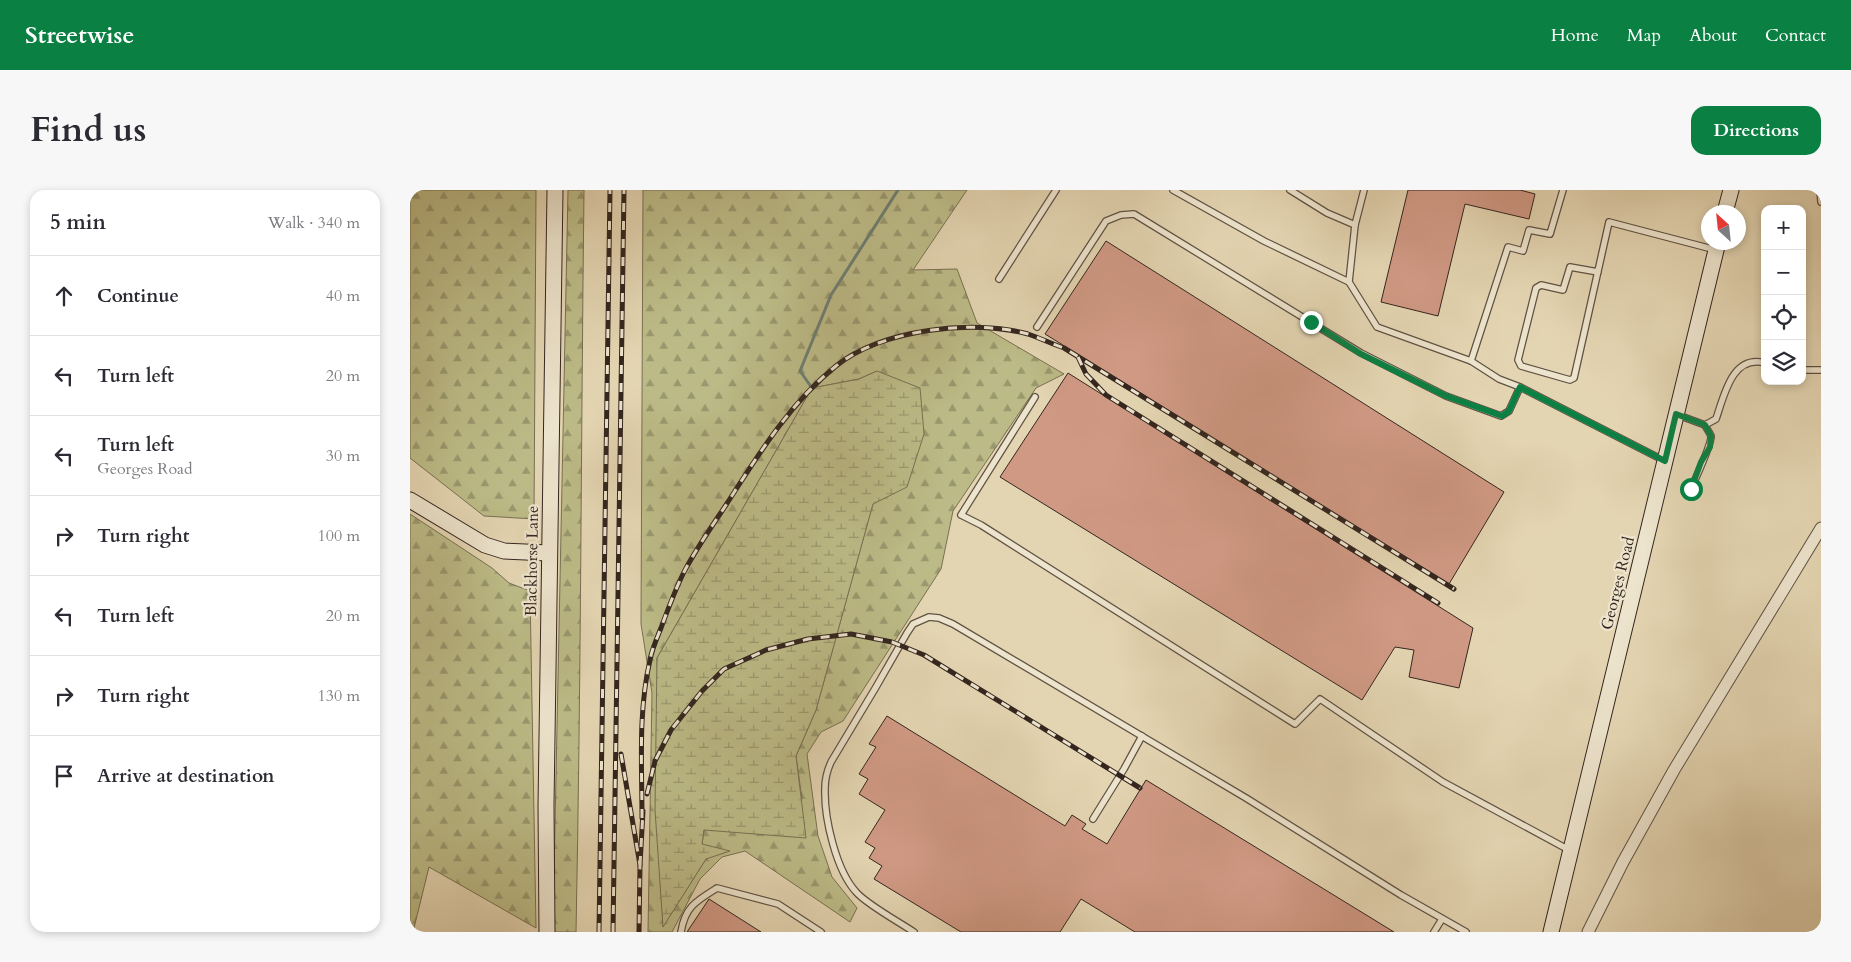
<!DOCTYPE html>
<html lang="en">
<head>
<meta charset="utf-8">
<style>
	body { margin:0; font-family:Cardo,serif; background:#f7f7f7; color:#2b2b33 }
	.controls { position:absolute; right:15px; top:15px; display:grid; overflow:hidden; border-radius:10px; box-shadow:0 2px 8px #0003 }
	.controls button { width:45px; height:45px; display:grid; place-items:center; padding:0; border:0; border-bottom:1px solid #e1e1e2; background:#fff; color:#2b2b33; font:25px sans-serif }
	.compass { position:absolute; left:1291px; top:15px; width:45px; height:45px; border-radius:50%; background:#fff; box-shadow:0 2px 8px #0003; rotate:333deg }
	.stop { position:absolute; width:15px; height:15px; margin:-11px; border:4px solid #0b8043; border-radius:50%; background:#fff }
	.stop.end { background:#0b8043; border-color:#fff; box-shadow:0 1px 5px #0008 }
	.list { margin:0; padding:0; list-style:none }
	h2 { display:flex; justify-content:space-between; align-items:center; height:65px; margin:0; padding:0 20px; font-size:21px }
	h2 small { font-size:16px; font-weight:400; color:#7c7c81 }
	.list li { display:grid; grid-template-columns:32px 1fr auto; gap:15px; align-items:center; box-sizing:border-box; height:80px; padding:0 20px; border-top:1px solid #e1e1e2 }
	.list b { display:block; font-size:19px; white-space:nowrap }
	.list p { margin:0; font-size:16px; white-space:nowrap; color:#7c7c81 }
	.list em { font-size:16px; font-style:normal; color:#7c7c81 }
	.icon { flex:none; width:28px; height:28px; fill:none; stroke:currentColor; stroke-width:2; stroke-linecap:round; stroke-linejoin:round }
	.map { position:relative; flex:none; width:1411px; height:742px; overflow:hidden; border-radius:15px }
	header { display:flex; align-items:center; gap:30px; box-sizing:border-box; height:70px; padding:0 25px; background:#0b8043; color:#fff }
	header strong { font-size:24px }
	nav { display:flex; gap:28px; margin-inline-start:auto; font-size:18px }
	.intro { display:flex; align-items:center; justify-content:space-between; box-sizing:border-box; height:120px; padding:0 30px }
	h1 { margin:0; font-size:35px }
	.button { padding:12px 22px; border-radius:15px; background:#0b8043; color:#fff; font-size:18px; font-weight:700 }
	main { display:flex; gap:30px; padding:0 30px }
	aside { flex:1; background:#fff; border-radius:15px; box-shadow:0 2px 8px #0003 }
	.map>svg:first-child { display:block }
	.forest { fill:url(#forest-firs); stroke:#787053; fill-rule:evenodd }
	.wetland { fill:url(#wetland-marsh); stroke:#787053 }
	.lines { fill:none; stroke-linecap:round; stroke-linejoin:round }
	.stream { stroke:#6e7e73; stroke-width:3 }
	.building { fill:#d09984; stroke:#34261f }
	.lane-casing { stroke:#605244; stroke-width:8 }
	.street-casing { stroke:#605244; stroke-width:13 }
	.secondary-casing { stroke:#34261f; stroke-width:17 }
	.lane { stroke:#ede4cd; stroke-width:5.5 }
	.street { stroke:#ede4cd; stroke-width:11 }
	.secondary { stroke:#ede4cd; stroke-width:15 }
	.rail-casing { stroke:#34261f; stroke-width:5 }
	.rail { stroke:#ede4cd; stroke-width:3; stroke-dasharray:9; stroke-linecap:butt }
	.route { stroke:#0b8043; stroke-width:6 }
	.labels { text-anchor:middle; stroke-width:4.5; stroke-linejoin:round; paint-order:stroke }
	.street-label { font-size:16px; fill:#34261f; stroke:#ede4cd }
</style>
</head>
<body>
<header>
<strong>Streetwise</strong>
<nav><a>Home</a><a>Map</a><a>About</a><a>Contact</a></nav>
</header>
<div class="intro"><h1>Find us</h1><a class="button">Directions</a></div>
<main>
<aside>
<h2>5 min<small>Walk · 340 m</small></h2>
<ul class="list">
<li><svg class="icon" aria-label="ahead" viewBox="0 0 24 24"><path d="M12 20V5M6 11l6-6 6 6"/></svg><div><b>Continue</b></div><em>40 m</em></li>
<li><svg class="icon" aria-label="left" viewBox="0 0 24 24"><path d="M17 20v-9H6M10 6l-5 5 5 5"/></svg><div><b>Turn left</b></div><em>20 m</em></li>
<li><svg class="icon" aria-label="left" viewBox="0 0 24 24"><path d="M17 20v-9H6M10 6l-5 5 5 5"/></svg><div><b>Turn left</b><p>Georges Road</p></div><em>30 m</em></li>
<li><svg class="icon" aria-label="right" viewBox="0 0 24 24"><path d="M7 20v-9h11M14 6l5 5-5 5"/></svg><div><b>Turn right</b></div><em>100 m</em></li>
<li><svg class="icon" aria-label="left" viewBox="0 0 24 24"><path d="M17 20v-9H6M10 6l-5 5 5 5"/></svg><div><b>Turn left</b></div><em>20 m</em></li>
<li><svg class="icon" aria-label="right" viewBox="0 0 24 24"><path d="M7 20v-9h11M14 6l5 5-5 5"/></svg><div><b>Turn right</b></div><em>130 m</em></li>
<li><svg class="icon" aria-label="arrive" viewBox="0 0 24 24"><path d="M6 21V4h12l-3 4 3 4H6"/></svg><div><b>Arrive at destination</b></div></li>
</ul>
</aside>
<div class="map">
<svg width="1411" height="742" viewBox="0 0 1411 742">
	<defs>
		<pattern id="forest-firs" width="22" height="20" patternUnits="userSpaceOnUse" patternTransform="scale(1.25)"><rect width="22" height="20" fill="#bcbb87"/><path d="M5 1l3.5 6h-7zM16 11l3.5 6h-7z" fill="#9a986e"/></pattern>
		<pattern id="wetland-marsh" width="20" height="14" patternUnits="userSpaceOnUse" patternTransform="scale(1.25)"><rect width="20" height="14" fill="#bcbb87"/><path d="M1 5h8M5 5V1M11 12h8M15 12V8" fill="none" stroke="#9a986e"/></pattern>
	</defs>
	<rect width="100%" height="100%" fill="#e4d5b2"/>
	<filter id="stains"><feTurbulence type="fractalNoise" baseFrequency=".004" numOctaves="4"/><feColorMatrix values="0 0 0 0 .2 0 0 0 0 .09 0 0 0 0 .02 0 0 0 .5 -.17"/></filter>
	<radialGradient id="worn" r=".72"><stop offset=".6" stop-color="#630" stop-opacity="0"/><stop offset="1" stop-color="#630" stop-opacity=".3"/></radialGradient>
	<g class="forest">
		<polygon points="0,0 126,0 124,329 74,326 0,268"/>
		<path d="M158 0H174C171 247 171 495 166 742H144V685Z"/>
		<path d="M233 0H557L503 80 547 79 567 133 654 184 626 198 543 321 531 379 433 531 411 542 397 564 408 646 422 687 447 718 440 732 335 661 312 667 290 689 262 742H238L242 503 231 434ZM467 181 463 313 406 520 386 566 392 609 294 639 292 654 296 669 253 736 247 468 402 198 449 189Z"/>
		<polygon points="0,324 82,378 99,393 120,401 126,738 19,677 3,742 0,742"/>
	</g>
	<polygon class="wetland" points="467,181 510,198 514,244 497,297 463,314 406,520 386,566 396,648 294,640 292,654 320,661 296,669 253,737 245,620 247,468 402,198 449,189"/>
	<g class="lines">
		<polyline class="stream" points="402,198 390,181 421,105 488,0"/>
	</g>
	<g class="building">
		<polygon points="998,0 1110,0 1125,4 1119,29 1055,14 1028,126 971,112"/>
		<polygon points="696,51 1094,302 1039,394 635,144"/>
		<polygon points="658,183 1063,438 1049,498 999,487 1004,460 985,457 952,510 590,287"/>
		<polygon points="477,526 655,636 662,625 676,634 672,639 697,654 736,590 984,742 725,742 671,709 650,742 551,742 464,689 472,676 459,668 465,658 455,652 475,620 449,604 458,589 449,584 466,557 459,554"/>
		<polygon points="299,709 351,742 277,742"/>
	</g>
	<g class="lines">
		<defs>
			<g id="lane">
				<polyline points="763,0 854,51 939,92"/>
				<polyline points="880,0 917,23 945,35"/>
				<polyline points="954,0 945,35 939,92 967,137 1061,171 1089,189 1110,197 1253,270"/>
				<polyline points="1410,0 1411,12"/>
				<polyline points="1188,82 1160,77 1153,100 1131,95 1126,98 1108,170 1111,176 1160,190 1164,188 1199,32 1306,60"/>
				<polyline points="589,89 646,0"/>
				<polyline points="627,137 696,31 711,25 724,24 951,163 1036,206 1091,226 1099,221 1110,197"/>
				<polyline points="1061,171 1098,57 1113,61 1119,40 1140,44 1153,0"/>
				<polyline points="1392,180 1411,180"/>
				<polyline points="625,207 551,325 571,335 885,534 910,509 1033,592 1159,660"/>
				<path d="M1268 225 1295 235 1306 229C1314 206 1322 164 1355 173"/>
				<path d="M1281 299C1285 289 1302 254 1301 246 1300 243 1296 238 1295 235"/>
				<polyline points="683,629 714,579 732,546"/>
				<path d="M271 742C275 717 286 711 307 698L368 714 411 742"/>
				<path d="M504 742C489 732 458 715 447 703 426 681 414 628 415 598 415 588 417 581 421 572L466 497 497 443 503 434 519 427 529 428 543 434 836 608 991 705 1056 742"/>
				<polyline points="1024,742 1032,729"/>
			</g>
			<polyline id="street" points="1178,742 1213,672 1264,580 1411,338"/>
			<g id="secondary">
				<polyline points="1315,22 1321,0"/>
				<polyline points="0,310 75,355 94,361 139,363"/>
				<polyline points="137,742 136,616 145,0"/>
				<polyline points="1141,742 1308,52"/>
			</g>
		</defs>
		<use href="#lane" class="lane-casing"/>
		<use href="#street" class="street-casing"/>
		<use href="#secondary" class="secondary-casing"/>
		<use href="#lane" class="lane"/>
		<use href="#street" class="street"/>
		<use href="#secondary" class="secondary"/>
		<defs>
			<g id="rail">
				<polyline points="668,167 676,184 696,205 1028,413"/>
				<polyline points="211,564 230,675 229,742"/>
				<polyline points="237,604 245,571 261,540 292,501 314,479 356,460 398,449 441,444 482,452 514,465 730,598"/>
				<path d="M232 628C232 575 228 522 240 470 242 459 247 448 251 438 258 419 265 400 274 382 286 359 302 336 316 315 348 265 380 213 426 176 472 139 563 129 618 144 630 148 642 154 654 158L1044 399"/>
				<polyline points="230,675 233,621"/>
				<polyline points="189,742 200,0"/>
				<polyline points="203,742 214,0"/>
			</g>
		</defs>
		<use href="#rail" class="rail-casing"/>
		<use href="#rail" class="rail"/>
	</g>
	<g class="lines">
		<polyline class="route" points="901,132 951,164 1036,206 1092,226 1099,221 1110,197 1255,271 1266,224 1295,235 1301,246 1300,257 1291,272 1281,299"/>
	</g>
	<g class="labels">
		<g class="street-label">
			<text transform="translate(121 371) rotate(-89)" y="6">Blackhorse Lane</text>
			<text transform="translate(1207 393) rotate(-76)" y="6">Georges Road</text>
		</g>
	</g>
	<rect width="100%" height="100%" filter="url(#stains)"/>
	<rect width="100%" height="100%" fill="url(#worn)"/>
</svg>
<div class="controls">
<button>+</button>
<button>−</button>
<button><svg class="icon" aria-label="locate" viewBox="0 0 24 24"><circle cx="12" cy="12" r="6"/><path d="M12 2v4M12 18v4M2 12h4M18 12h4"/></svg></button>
<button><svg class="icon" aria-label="layers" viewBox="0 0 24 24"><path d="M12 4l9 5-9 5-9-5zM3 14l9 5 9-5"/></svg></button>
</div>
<svg class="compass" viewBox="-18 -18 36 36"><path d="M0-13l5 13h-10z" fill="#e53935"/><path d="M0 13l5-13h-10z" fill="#7c7c81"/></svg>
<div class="stop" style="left:1281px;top:299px"></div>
<div class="stop end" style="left:901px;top:132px"></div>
</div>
</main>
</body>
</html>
